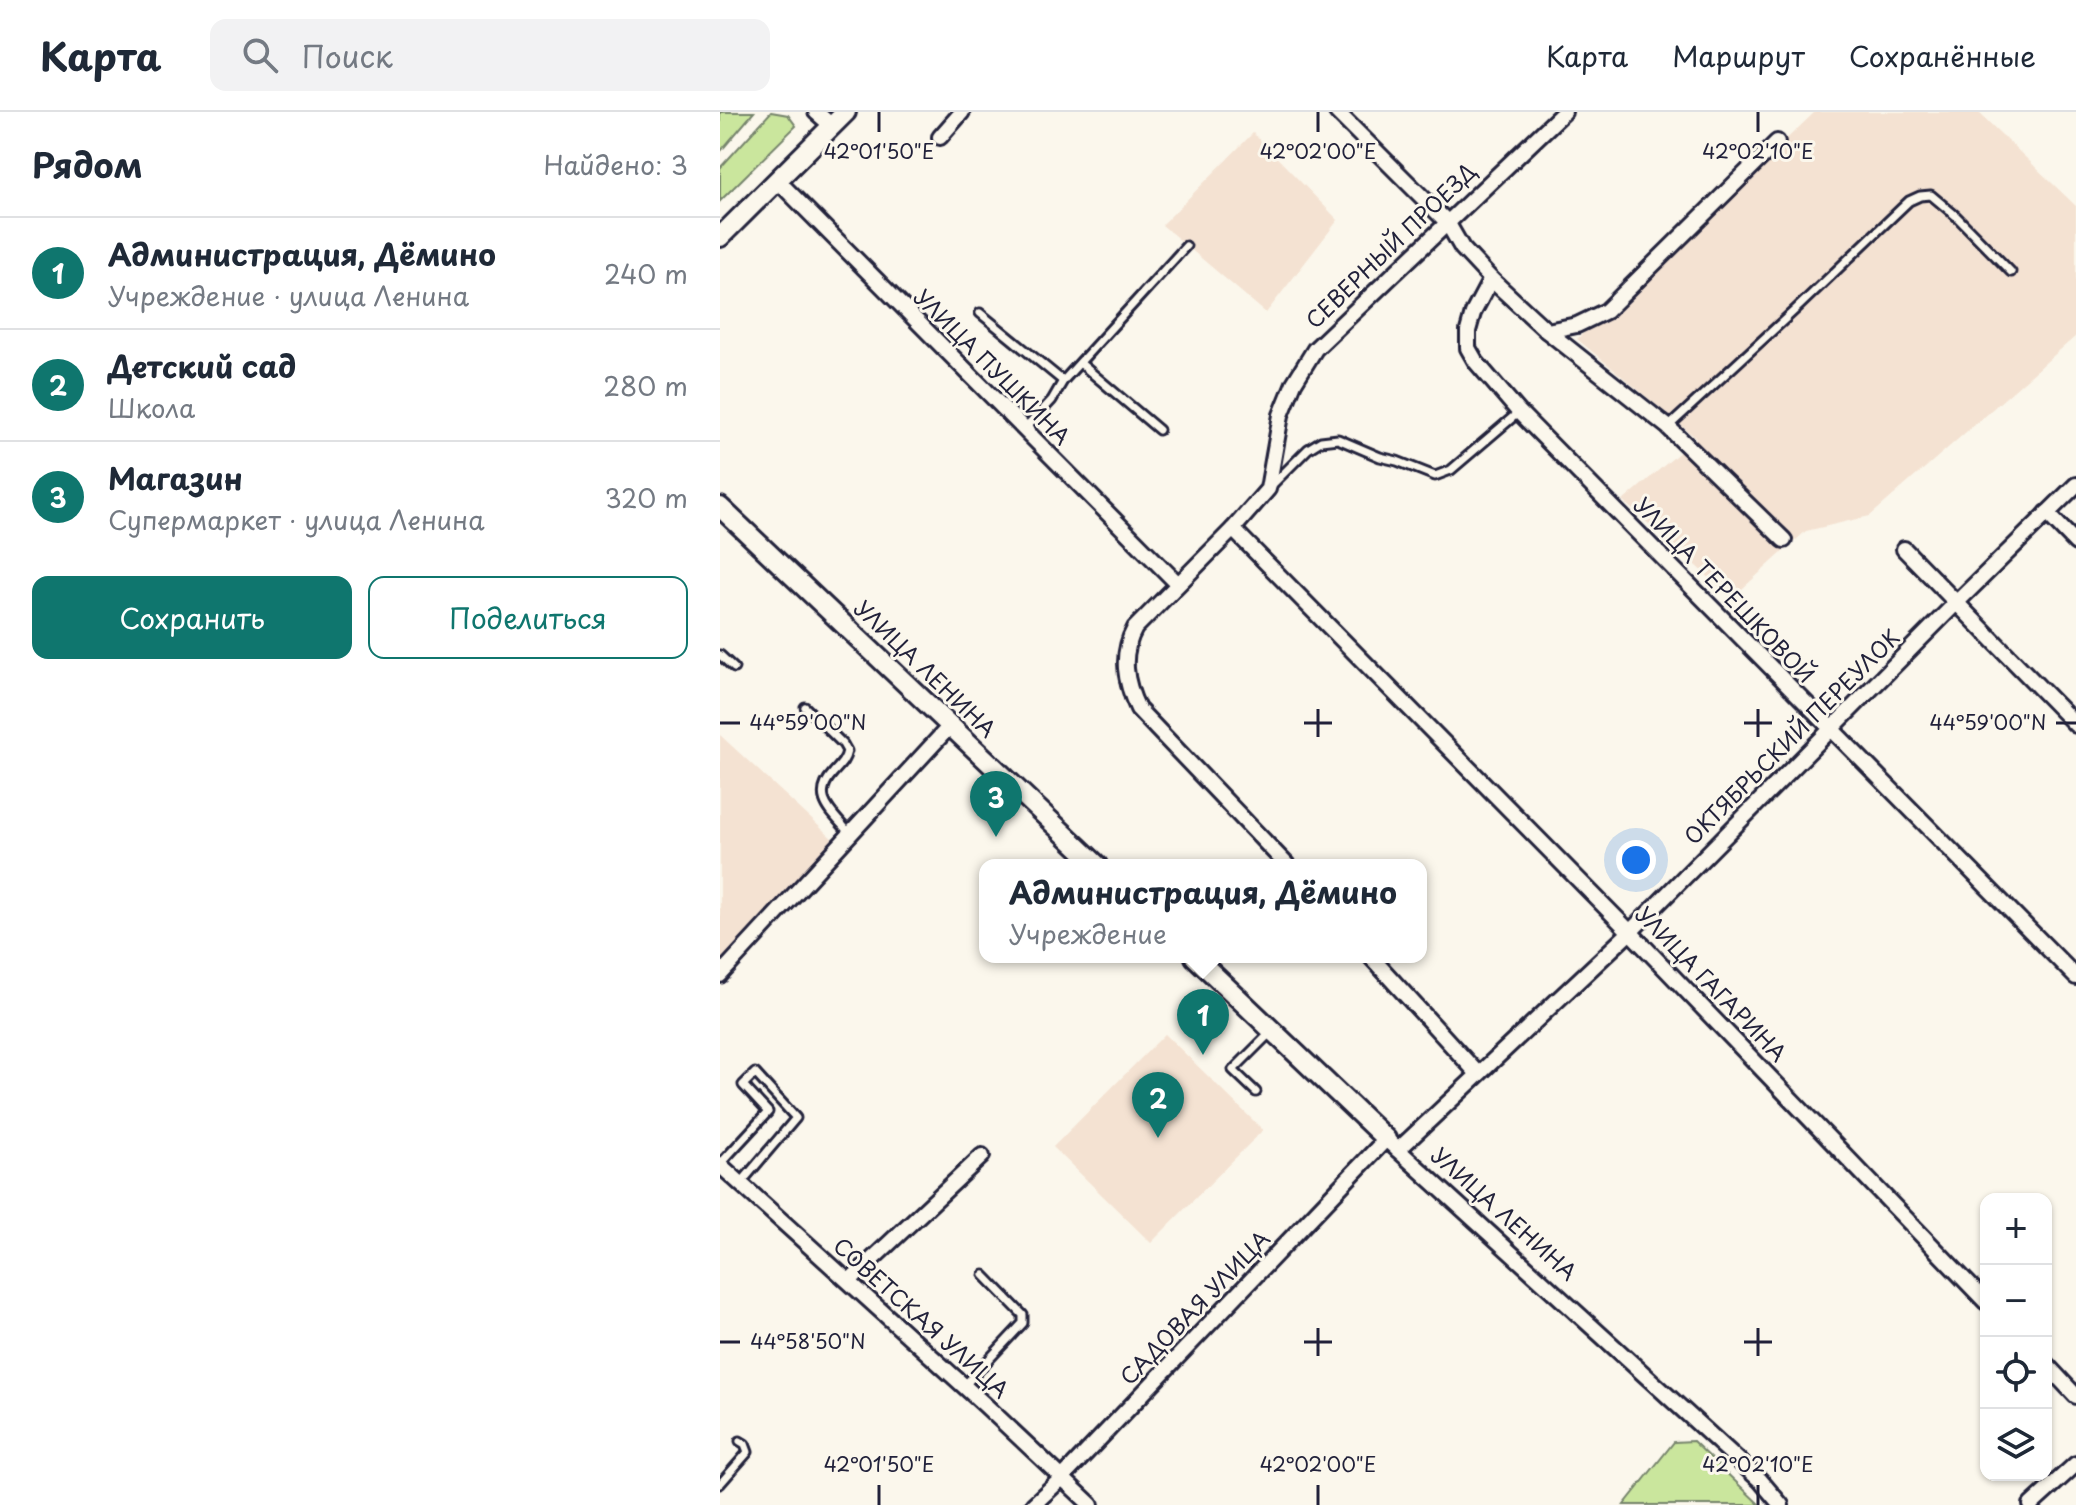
<!DOCTYPE html>
<html lang="ru">
<head>
<meta charset="utf-8">
<style>
	body { margin:0; font-family:"Playpen Sans",sans-serif; background:#f2f2f3; color:#1f2937 }
	.controls { position:absolute; right:24px; bottom:24px; display:grid; overflow:hidden; border-radius:16px; box-shadow:0 2px 6px #0004 }
	.controls button { width:72px; height:72px; display:grid; place-items:center; padding:0; border:0; border-bottom:2px solid #e0e1e3; background:#fff; color:#1f2937; font:40px sans-serif }
	.you { position:absolute; left:916px; top:748px; width:28px; height:28px; margin:-20px; border:6px solid #fff; border-radius:50%; background:#1a73e8; box-shadow:0 0 0 12px #1a73e833 }
	.badge { display:grid; place-items:center; width:52px; height:52px; border-radius:50%; background:#0f766e; color:#fff; font-size:26px; font-weight:700 }
	.pin { position:absolute; translate:-50% -66px; filter:drop-shadow(0 2px 4px #0008) }
	.pin::after { content:''; position:absolute; top:42px; width:28px; height:24px; background:inherit; clip-path:polygon(0 0,100% 0,50% 100%) }
	.popup { position:absolute; left:259px; top:747px; width:448px; height:104px; box-sizing:border-box; display:grid; place-content:center; border-radius:16px; background:#fff; filter:drop-shadow(0 2px 6px #0005); font-size:26px; white-space:nowrap; color:#747a83 }
	.popup b { font-size:30px; color:#1f2937 }
	.popup::after { content:''; position:absolute; left:50%; top:100%; margin-left:-16px; border:16px solid transparent; border-top-color:#fff }
	.list { margin:0; padding:0; list-style:none }
	h2 { display:flex; justify-content:space-between; align-items:center; height:104px; margin:0; padding:0 32px; font-size:34px }
	h2 small { font-size:26px; font-weight:400; color:#747a83 }
	.list li { display:grid; grid-template-columns:52px 1fr auto; gap:24px; align-items:center; box-sizing:border-box; height:112px; padding:0 32px; border-top:2px solid #e0e1e3 }
	.list b { display:block; font-size:30px; white-space:nowrap }
	.list p { margin:0; font-size:26px; white-space:nowrap; color:#747a83 }
	.list em { font-size:26px; font-style:normal; color:#747a83 }
	.actions { display:flex; gap:16px; padding:24px 32px }
	.actions a { flex:1; padding:18px 0; border:2px solid #0f766e; border-radius:16px; text-align:center; font-size:28px; color:#0f766e }
	.actions .main { background:#0f766e; color:#fff }
	.icon { flex:none; width:44px; height:44px; fill:none; stroke:currentColor; stroke-width:2; stroke-linecap:round; stroke-linejoin:round }
	.map { position:relative; flex:none; width:1356px; height:1393px; overflow:hidden }
	header { display:flex; align-items:center; gap:48px; box-sizing:border-box; height:112px; padding:0 40px; background:#fff; border-bottom:2px solid #e0e1e3 }
	header strong { font-size:38px }
	nav { display:flex; gap:44px; margin-inline-start:auto; font-size:28px }
	.search { width:560px; height:72px; background:#f2f2f3; display:flex; align-items:center; gap:20px; box-sizing:border-box; padding:0 28px; border-radius:16px; color:#747a83; font-size:30px }
	main { display:flex }
	aside { flex:1; background:#fff }
	.map>svg:first-child { display:block }
	.built { fill:#f4e2d2 }
	.green { fill:#cae69d; stroke:#76846c; stroke-width:2 }
	.lines { fill:none; stroke-linecap:round; stroke-linejoin:round }
	.lane-casing { stroke:#22223b; stroke-width:13 }
	.street-casing { stroke:#22223b; stroke-width:20 }
	.secondary-casing { stroke:#22223b; stroke-width:24 }
	.lane { stroke:#fbf7ec; stroke-width:7 }
	.street { stroke:#fbf7ec; stroke-width:14 }
	.secondary { stroke:#fbf7ec; stroke-width:18 }
	.ticks { fill:none; stroke:#22223b; stroke-width:3 }
	.labels { text-anchor:middle; stroke-width:6; stroke-linejoin:round; paint-order:stroke }
	.street-label { font-size:22px; fill:#22223b; stroke:#fbf7ec }
	.ticks-label { font-size:20px; text-anchor:middle; fill:#22223b; stroke:#fbf7ec; stroke-width:6; stroke-linejoin:round; paint-order:stroke }
</style>
</head>
<body>
<header>
<strong>Карта</strong>
<div class="search"><svg class="icon" aria-label="search" viewBox="0 0 24 24"><circle cx="10" cy="10" r="6"/><path d="M15 15l6 6"/></svg>Поиск</div>
<nav><a>Карта</a><a>Маршрут</a><a>Сохранённые</a></nav>
</header>
<main>
<aside>
<h2>Рядом<small>Найдено: 3</small></h2>
<ul class="list">
<li><span class="badge">1</span><div><b>Администрация, Дёмино</b><p>Учреждение · улица Ленина</p></div><em>240 m</em></li>
<li><span class="badge">2</span><div><b>Детский сад</b><p>Школа</p></div><em>280 m</em></li>
<li><span class="badge">3</span><div><b>Магазин</b><p>Супермаркет · улица Ленина</p></div><em>320 m</em></li>
</ul>
<div class="actions"><a class="main">Сохранить</a><a>Поделиться</a></div>
</aside>
<div class="map">
<svg width="1356" height="1393" viewBox="0 0 1356 1393">
	<rect width="100%" height="100%" fill="#fbf7ec"/>
	<filter id="ink" filterUnits="userSpaceOnUse"><feTurbulence type="fractalNoise" baseFrequency=".0125" numOctaves="2"/><feDisplacementMap in="SourceGraphic" scale="16" xChannelSelector="R" yChannelSelector="G"/><feConvolveMatrix kernelMatrix="1 2 1 2 8 2 1 2 1" color-interpolation-filters="sRGB"/></filter>
	<g filter="url(#ink)">
		<g class="built">
			<polygon points="1095,0 1258,0 1356,94 1356,224 1150,404 1086,419 1012,486 903,389 976,326 857,227"/>
			<polygon points="533,21 618,108 546,201 442,113"/>
			<polygon points="0,623 115,729 0,853"/>
			<polygon points="445,922 543,1018 431,1131 333,1035"/>
		</g>
		<g class="green">
			<polygon points="0,0 34,0 0,40"/>
			<polygon points="51,0 68,3 76,14 0,89 0,56"/>
			<polygon points="973,1329 1040,1393 904,1393 954,1330"/>
		</g>
		<g class="lines">
			<defs>
				<g id="lane">
					<polyline points="260,201 343,269"/>
					<polyline points="360,251 439,318"/>
					<polyline points="948,315 1076,197 1189,89 1200,84 1211,83 1236,104 1291,160"/>
					<polyline points="305,317 332,288 343,269 466,134"/>
					<polyline points="552,373 588,337 601,329 618,327 660,345 677,349 715,364 731,358 799,300"/>
					<polyline points="0,543 14,556"/>
					<path d="M85 595 123 632 127 639C125 649 120 653 113 661 90 686 113 701 130 722"/>
					<polyline points="536,980 513,958 551,920"/>
					<polyline points="0,1052 48,1000 23,973 35,961 76,1006 20,1072"/>
					<polyline points="244,1274 303,1211 303,1203 264,1163"/>
					<polyline points="0,1372 28,1340 25,1332 20,1329"/>
				</g>
				<g id="street">
					<polyline points="96,0 112,14"/>
					<polyline points="617,0 727,110 742,136 771,167 827,219 948,315 1064,428"/>
					<polyline points="220,25 242,0"/>
					<polyline points="57,68 457,471"/>
					<polyline points="771,167 753,201 748,219 748,236 756,250 799,300 1356,865"/>
					<polyline points="827,219 857,213 886,199 1057,30"/>
					<polyline points="1327,401 1356,431"/>
					<polyline points="513,417 910,820 1266,1190"/>
					<polyline points="1184,437 1356,613"/>
					<path d="M567 753 418 597C405 570 400 543 415 516L513 417 548 377 561 303 574 271 595 237 844 0"/>
					<polyline points="651,845 758,962"/>
					<polyline points="0,863 230,614"/>
					<polyline points="678,1038 910,820 1237,490 1356,373"/>
					<polyline points="0,1053 265,1293 371,1393"/>
					<polyline points="129,1169 262,1044"/>
					<polyline points="1326,1252 1356,1284"/>
					<polyline points="313,1393 342,1366 666,1027 1040,1368 1061,1393"/>
					<polyline points="1311,1393 1356,1352"/>
				</g>
				<g id="secondary">
					<polyline points="0,125 126,0"/>
					<polyline points="0,395 377,753"/>
					<polyline points="475,845 666,1027"/>
				</g>
			</defs>
			<use href="#lane" class="lane-casing"/>
			<use href="#street" class="street-casing"/>
			<use href="#secondary" class="secondary-casing"/>
			<use href="#lane" class="lane"/>
			<use href="#street" class="street"/>
			<use href="#secondary" class="secondary"/>
		</g>
	</g>
	<path class="ticks" d="M159 0V20M598 0V20M1038 0V20M598 597V625M1038 597V625M0 611H20M584 611H612M1024 611H1052M1336 611H1356M598 1216V1244M1038 1216V1244M0 1230H20M584 1230H612M1024 1230H1052M159 1373V1393M598 1373V1393M1038 1373V1393"/>
	<g class="labels">
		<g class="street-label">
			<text transform="translate(671 134) rotate(-44)" y="8">СЕВЕРНЫЙ ПРОЕЗД</text>
			<text transform="translate(272 255) rotate(45)" y="8">УЛИЦА ПУШКИНА</text>
			<text transform="translate(1004 478) rotate(46)" y="8">УЛИЦА ТЕРЕШКОВОЙ</text>
			<text transform="translate(205 557) rotate(44)" y="8">УЛИЦА ЛЕНИНА</text>
			<text transform="translate(1072 625) rotate(-45)" y="8">ОКТЯБРЬСКИЙ ПЕРЕУЛОК</text>
			<text transform="translate(991 872) rotate(46)" y="8">УЛИЦА ГАГАРИНА</text>
			<text transform="translate(784 1102) rotate(42)" y="8">УЛИЦА ЛЕНИНА</text>
			<text transform="translate(475 1196) rotate(-46)" y="8">САДОВАЯ УЛИЦА</text>
			<text transform="translate(201 1206) rotate(42)" y="8">СОВЕТСКАЯ УЛИЦА</text>
		</g>
	</g>
	<g class="ticks-label">
		<text x="159" y="47">42°01'50"E</text>
		<text x="598" y="47">42°02'00"E</text>
		<text x="1038" y="47">42°02'10"E</text>
		<text x="88" y="618">44°59'00"N</text>
		<text x="1268" y="618">44°59'00"N</text>
		<text x="88" y="1237">44°58'50"N</text>
		<text x="159" y="1360">42°01'50"E</text>
		<text x="598" y="1360">42°02'00"E</text>
		<text x="1038" y="1360">42°02'10"E</text>
	</g>
</svg>
<div class="controls">
<button>+</button>
<button>−</button>
<button><svg class="icon" aria-label="locate" viewBox="0 0 24 24"><circle cx="12" cy="12" r="6"/><path d="M12 2v4M12 18v4M2 12h4M18 12h4"/></svg></button>
<button><svg class="icon" aria-label="layers" viewBox="0 0 24 24"><path d="M12 4l9 5-9 5-9-5zM3 14l9 5 9-5"/></svg></button>
</div>
<div class="you"></div>
<div class="pin badge" style="left:483px;top:943px">1</div>
<div class="popup"><b>Администрация, Дёмино</b>Учреждение</div>
<div class="pin badge" style="left:438px;top:1026px">2</div>
<div class="pin badge" style="left:276px;top:725px">3</div>
</div>
</main>
</body>
</html>
